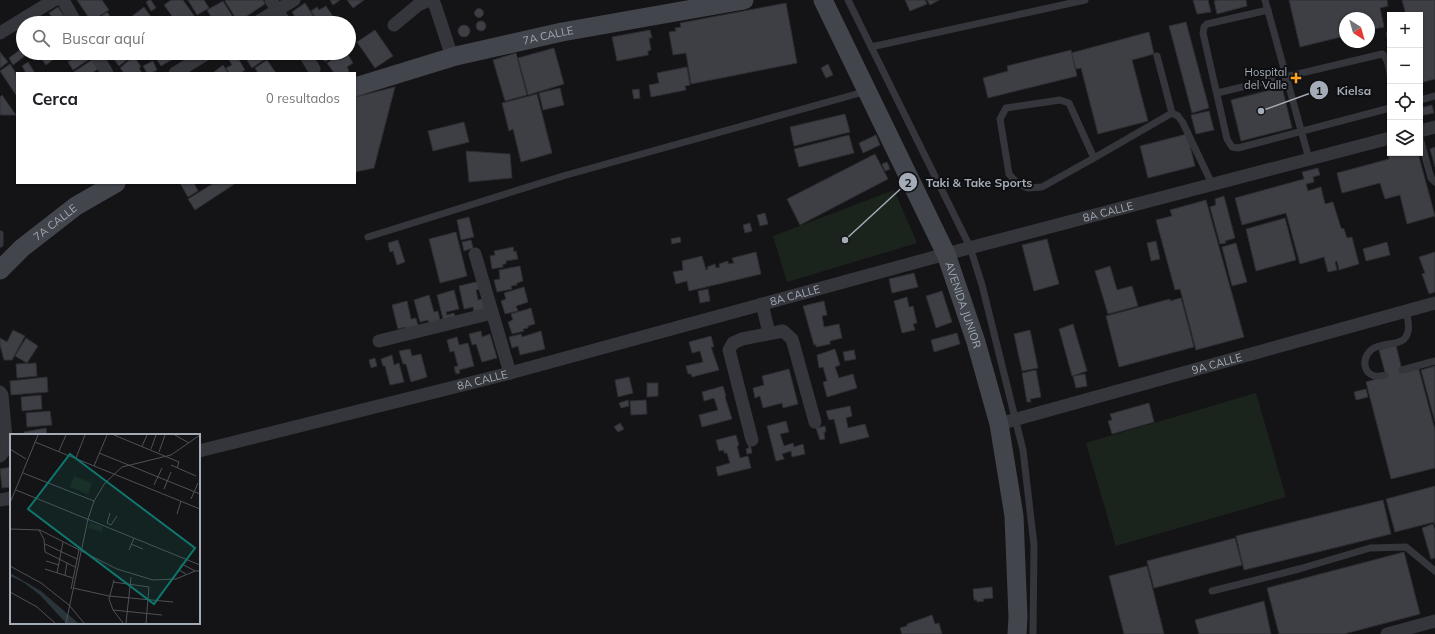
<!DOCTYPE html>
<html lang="es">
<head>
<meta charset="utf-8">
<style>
	body { margin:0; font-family:Mulish,sans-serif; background:#f2f2f2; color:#202124 }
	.controls { position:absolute; right:12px; top:12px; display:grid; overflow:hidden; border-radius:0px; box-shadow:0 1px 3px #0004 }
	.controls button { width:36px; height:36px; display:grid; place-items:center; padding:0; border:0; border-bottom:1px solid #e0e0e0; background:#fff; color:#202124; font:20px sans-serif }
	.compass { position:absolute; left:1339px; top:12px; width:36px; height:36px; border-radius:50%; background:#fff; box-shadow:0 1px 3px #0004; rotate:143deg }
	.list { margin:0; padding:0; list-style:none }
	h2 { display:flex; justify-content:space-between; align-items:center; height:52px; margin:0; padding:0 16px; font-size:17px }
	h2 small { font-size:13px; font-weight:400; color:#757577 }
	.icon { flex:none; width:22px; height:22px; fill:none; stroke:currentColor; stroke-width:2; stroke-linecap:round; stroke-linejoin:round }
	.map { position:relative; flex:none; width:1435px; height:634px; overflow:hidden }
	.search { position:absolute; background:#fff; box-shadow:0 1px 3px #0004; left:16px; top:16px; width:340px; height:44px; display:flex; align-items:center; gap:10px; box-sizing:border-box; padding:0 14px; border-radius:22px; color:#757577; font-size:15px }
	.panel { position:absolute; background:#fff; box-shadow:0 1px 3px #0004; left:16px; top:72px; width:340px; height:112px; border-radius:0px }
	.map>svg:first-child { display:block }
	.green { fill:#1b241c }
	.building { fill:#3e3f44; stroke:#2d2e32 }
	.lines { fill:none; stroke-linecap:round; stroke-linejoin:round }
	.lane { stroke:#34363b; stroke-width:7 }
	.street { stroke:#34363b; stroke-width:13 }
	.secondary { stroke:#42454b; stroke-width:19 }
	.poi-dot { fill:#ffa222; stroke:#0f0f11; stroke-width:1.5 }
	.labels { text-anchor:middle; stroke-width:4; stroke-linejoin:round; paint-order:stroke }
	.street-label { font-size:11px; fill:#a4acb8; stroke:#0f0f11 }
	.poi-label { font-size:11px; fill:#a4acb8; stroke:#0f0f11; text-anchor:end }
	.inset-road { fill:none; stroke:#4e5157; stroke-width:1 }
	.view { fill:#0f766e; fill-opacity:0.15; stroke:#0f766e; stroke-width:2 }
	.inset-edge { fill:none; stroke:#a4acb8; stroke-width:2 }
	.leader { fill:none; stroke:#a4acb8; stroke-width:1.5 }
	.callout-dot { fill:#a4acb8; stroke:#0f0f11; stroke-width:1.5 }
	.mark-label { font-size:12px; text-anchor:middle; font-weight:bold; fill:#111 }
	.callout-label { font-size:12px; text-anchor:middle; font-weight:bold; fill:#a4acb8; stroke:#0f0f11; stroke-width:4; stroke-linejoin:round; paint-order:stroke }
</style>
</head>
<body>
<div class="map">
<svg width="1435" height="634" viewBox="0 0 1435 634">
	<rect width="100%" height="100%" fill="#141416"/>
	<g class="green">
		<polygon points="894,190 917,243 787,282 773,236"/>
		<polygon points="1256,393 1286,497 1116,546 1086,443"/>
	</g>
	<g class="building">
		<polygon points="77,0 102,0 109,10 91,21"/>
		<polygon points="149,0 151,0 156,8 151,11 146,2"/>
		<polygon points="171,0 183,0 195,17 186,23 177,23 164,5"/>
		<polygon points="188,0 204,0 209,8 197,15"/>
		<polygon points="226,0 263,0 265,4 238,22 225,1"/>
		<polygon points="330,0 340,0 333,5"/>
		<polygon points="347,0 364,0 353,8"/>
		<polygon points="905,0 925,0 927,4 910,11"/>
		<polygon points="927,0 939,0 930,5"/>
		<polygon points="1193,0 1208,0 1211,12 1197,14"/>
		<polygon points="1218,0 1246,0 1247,6 1217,14 1214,1"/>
		<polygon points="1289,0 1387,0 1388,6 1380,8 1384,27 1369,30 1369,18 1345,18 1345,36 1300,47"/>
		<polygon points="1402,0 1435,0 1435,79 1420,83 1420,15 1406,15"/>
		<polygon points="223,1 234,19 228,23 215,23 207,10"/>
		<polygon points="305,3 318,23 311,23 312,22 311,19 305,23 299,23 292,12"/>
		<polygon points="786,3 797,63 691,84 686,53 673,55 669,32 676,31 675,28 681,27 680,23"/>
		<polygon points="326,6 334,18 327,23 319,23 311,11 317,7 319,10"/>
		<polygon points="58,7 68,22 66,23 56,23 49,13"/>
		<polygon points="144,7 151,17 143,23 129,23 127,20"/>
		<circle cx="479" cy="13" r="4.5"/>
		<polygon points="107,12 115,23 94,23 93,22"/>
		<polygon points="42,17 46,23 34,23"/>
		<circle cx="481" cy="26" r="5"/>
		<polygon points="1186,22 1209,108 1192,113 1169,26"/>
		<circle cx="464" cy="31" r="6"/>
		<polygon points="375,30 393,56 375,68 357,42"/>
		<polygon points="650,30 652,38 649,38 651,50 648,51 648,55 617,61 612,37"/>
		<polygon points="1149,32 1154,54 1132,60 1148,121 1098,134 1081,68 1076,69 1071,53"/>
		<polygon points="1390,32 1390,50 1386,33"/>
		<polygon points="23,34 23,49 16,39"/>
		<polygon points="554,48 564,84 528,95 518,58"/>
		<polygon points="21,49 23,53 26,55 13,65 9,58"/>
		<polygon points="1071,50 1077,76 988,98 983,78 1008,71 1007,66"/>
		<polygon points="0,52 8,62 0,68"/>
		<polygon points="41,53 50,53 54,59 46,65 39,55"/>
		<polygon points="59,53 69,53 62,58"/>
		<polygon points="81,53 83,53 88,60 73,70 68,62"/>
		<polygon points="120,53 136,53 119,66 113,58"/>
		<polygon points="158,53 170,53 173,59 161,66 154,55"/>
		<polygon points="177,53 187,53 180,58"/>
		<polygon points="235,53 245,70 240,73 229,73 226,68 232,65 228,58"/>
		<polygon points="251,53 260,53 265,59 252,68 245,57"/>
		<polygon points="265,53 277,53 268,59"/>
		<polygon points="318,53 337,53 325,62"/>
		<polygon points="343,53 347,53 353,63 347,67 349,71 347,73 334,73 327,63"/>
		<polygon points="516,53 527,95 505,101 493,60"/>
		<polygon points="134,56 141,67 139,68 142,73 124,73 120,68"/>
		<polygon points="92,60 98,69 92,73 72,73"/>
		<polygon points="267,60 276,73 258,73 255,68"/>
		<polygon points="153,61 157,70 151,73 147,73 143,66"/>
		<polygon points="28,62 35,73 26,73 22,66"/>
		<polygon points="10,64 17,75 17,94 16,95 0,71"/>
		<polygon points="828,64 833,75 826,78 821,68"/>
		<polygon points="223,65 228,73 215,73 214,72"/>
		<polygon points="687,67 690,85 685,86 686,90 651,97 649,85 659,83 657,73"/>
		<polygon points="395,87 374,168 355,172 355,97"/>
		<polygon points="1282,87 1292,128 1241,141 1231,100"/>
		<polygon points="560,88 564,105 543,110 539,93"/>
		<polygon points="639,89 640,98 634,99 632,90"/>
		<polygon points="537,94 552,153 521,162 513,129 509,131 502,103"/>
		<polygon points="2,95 16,115 0,115 0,97"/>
		<polygon points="1432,105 1434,113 1420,116 1420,108"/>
		<polygon points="1209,111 1214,130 1196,134 1191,115"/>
		<polygon points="845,114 850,132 794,146 790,127"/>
		<polygon points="464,122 469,142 433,151 428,131"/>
		<polygon points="1187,134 1195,166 1148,178 1140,146"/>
		<polygon points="849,135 854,153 799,167 794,149"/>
		<polygon points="876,135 880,145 863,153 859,143"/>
		<polygon points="1435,147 1435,167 1430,149"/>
		<polygon points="466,151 510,154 512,178 469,182"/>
		<polygon points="1397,153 1418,153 1435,216 1407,224 1400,195 1385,199 1380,183 1342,193 1337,173 1389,159 1388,155"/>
		<polygon points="875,154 888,179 800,225 787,199"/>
		<polygon points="887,162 890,169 885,171 882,164"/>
		<polygon points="1318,168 1320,175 1313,177 1314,182 1306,184 1308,191 1321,187 1325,204 1333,202 1341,228 1344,229 1347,238 1352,237 1359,264 1339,270 1337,261 1335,262 1337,270 1328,272 1324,257 1300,264 1286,213 1242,225 1235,198 1304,179 1302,172"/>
		<polygon points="180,183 194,183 198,191 188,197"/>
		<polygon points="214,183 236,183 195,210 188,199"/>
		<polygon points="1224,196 1235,238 1225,241 1226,243 1220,244 1210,207 1216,205 1215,199"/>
		<polygon points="1206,200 1244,337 1196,350 1180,289 1175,290 1156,220 1172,216 1170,210"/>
		<polygon points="765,213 768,224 760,226 757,215"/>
		<polygon points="469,217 474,237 461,240 457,220"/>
		<polygon points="1285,218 1296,260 1256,271 1246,229"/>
		<polygon points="750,223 752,231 745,233 743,225"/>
		<polygon points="456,232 467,276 440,283 429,239"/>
		<polygon points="680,237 681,242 672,244 671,239"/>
		<polygon points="1047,239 1059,284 1034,291 1022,245"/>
		<polygon points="398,240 405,262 397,265 393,251 390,252 388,243"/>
		<polygon points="471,240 473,248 464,251 462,242"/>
		<polygon points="1156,241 1160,259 1151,261 1147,243"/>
		<polygon points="1387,242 1390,255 1366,261 1363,249"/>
		<polygon points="1236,243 1247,282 1232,286 1222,247"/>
		<polygon points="513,247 514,252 516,251 518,259 506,261 506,264 503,264 503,267 492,269 490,256 495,255 494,251"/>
		<polygon points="756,252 761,274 689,291 687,281 676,284 673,272 683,270 682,261 702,256 706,270 708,269 707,267 715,264 716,268 720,267 719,264 728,261 728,264 734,263 732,258"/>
		<polygon points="1435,252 1435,292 1429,294 1422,274 1425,273 1419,257"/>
		<polygon points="520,266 523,281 517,283 517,285 511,286 512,289 497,292 494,280 500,279 499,270"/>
		<polygon points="1110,266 1117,290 1132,286 1138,306 1108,314 1095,271"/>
		<polygon points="914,273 918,287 892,293 889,279"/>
		<polygon points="480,281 481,289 476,290 478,300 483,299 486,311 474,314 473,307 464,309 459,286"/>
		<polygon points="524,287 528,302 516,306 518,311 505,314 501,301 506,299 504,293"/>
		<polygon points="708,289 710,301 700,303 698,291"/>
		<polygon points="454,290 459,309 446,312 447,315 454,313 456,320 444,323 437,295"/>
		<polygon points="942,291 952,322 936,328 926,296"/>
		<polygon points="429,295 434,312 438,311 441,324 430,327 428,320 420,322 414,300"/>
		<polygon points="907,297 909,307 913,306 917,323 913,324 915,330 902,333 894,301"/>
		<polygon points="1181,298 1194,347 1119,367 1106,316 1170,299 1170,301"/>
		<polygon points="407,301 411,319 416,318 419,329 407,333 405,327 398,329 392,305"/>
		<polygon points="824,301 827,315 822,316 824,327 839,324 842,338 830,341 830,344 816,347 816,344 814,345 803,306"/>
		<polygon points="531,308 535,324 528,326 528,328 523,329 524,331 512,334 508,322 513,320 511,314"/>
		<polygon points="1073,324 1087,371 1072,376 1059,329"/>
		<polygon points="13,330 25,336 12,360 4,360 0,345 0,338 7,342"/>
		<polygon points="1030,330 1038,368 1022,371 1014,334"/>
		<polygon points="481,331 482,337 490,334 497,358 482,362 476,344 472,345 469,334"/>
		<polygon points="541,331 545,349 520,355 518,346 512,348 509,337 521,334 522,337"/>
		<polygon points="957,333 960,344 934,352 931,340"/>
		<polygon points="711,336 714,347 711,347 719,370 692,377 691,374 688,374 686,366 703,362 700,351 692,353 689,342"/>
		<polygon points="457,337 459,345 468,343 474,366 459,370 460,373 456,374 454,367 458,366 454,351 450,352 447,340"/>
		<polygon points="26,338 38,346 27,363 15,356"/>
		<polygon points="1396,345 1402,370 1418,366 1435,430 1435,468 1391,479 1366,382 1386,376 1379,350"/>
		<polygon points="410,349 412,356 421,354 427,377 411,382 406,364 403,364 399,351"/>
		<polygon points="835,349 840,365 835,367 839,378 853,374 857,388 827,397 823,382 827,381 823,367 819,368 817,355"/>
		<polygon points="854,350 856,359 845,361 843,352"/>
		<polygon points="392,355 394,365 399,363 404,382 390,385 385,366 383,366 381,359"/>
		<polygon points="375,358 377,366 371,368 369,360"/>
		<polygon points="36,363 37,376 17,378 16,364"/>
		<polygon points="1435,366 1435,422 1421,370"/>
		<polygon points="789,369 798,404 783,408 782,403 763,408 760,396 755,398 753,388 764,385 762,376"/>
		<polygon points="1036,370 1041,397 1030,399 1031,402 1027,402 1022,373"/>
		<polygon points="1085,374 1087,386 1076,388 1073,376"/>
		<polygon points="47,377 48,392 11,395 10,381"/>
		<polygon points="629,377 633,393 618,397 615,380"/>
		<polygon points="647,383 658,383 658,396 647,397"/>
		<polygon points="723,386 726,396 725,397 732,419 702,427 699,415 718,410 714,398 704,401 702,392"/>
		<polygon points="1366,389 1368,397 1356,400 1354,392"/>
		<polygon points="41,395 42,409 22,411 21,397"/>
		<polygon points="628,400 629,406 621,408 619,403"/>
		<polygon points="646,400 647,414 631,415 630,401"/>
		<polygon points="1149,403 1154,422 1112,434 1108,421 1112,420 1110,414"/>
		<polygon points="850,406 852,416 846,418 848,428 865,424 869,437 840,444 834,419 829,420 826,411"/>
		<polygon points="50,411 52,425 27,427 26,413"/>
		<polygon points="786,421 789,432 780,434 784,446 793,443 794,447 803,444 805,454 792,457 791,451 782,454 784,459 776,461 767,426"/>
		<polygon points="620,423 624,429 618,432 614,427"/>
		<polygon points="825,426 826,432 824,432 825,439 820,440 816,428"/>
		<polygon points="46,428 47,435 24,435 24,432"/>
		<polygon points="736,435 739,445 737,446 740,458 748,456 751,468 718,476 716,467 730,463 727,453 724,453 724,450 719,451 716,440"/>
		<polygon points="750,443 752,453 747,454 746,449 749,448 748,444"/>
		<polygon points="11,467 11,487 2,488 0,469"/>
		<polygon points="1435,486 1435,525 1434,522 1395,532 1386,499"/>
		<polygon points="1383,500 1391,534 1244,570 1236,536"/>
		<polygon points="1433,524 1435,530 1435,558 1431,559 1422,528"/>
		<polygon points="1235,538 1242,565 1154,588 1147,561"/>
		<polygon points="1404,552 1420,614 1344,634 1279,634 1267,588"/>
		<polygon points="1147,566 1164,634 1124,634 1109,576"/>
		<polygon points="992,587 993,598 983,599 984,601 977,602 977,600 974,600 973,589"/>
		<polygon points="1264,601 1271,634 1199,634 1195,620"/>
		<polygon points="932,615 935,624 939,623 942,634 902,634 900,628 907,626 907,624"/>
	</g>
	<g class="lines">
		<g class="lane">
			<polyline points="848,0 970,247 982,285 1023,450 1034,545 1033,634"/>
			<polyline points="1265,0 1309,159"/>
			<polyline points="1268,10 1207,24 1204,27 1203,33 1227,139 1232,147 1238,148 1390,108"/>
			<polyline points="871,47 1085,0"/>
			<polyline points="1157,56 1172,113"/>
			<path d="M1217 93 1382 54C1388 57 1389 67 1390 74"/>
			<polyline points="1420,100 1435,96"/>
			<polyline points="1420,138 1431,178 1435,182"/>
			<polyline points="1094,158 1042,187 1028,188 1017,183 1009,174 1000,119 1006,108 1060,100 1069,103 1094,158 1172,113 1178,116 1183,123 1212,184"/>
			<polyline points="0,234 0,244"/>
			<polyline points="368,237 563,176 867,91"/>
			<polyline points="1402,370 1435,361"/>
			<path d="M1385 375C1365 381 1359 361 1371 350 1380 342 1399 346 1405 338 1411 330 1408 320 1406 311"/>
			<polyline points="1212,591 1299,569 1370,548 1406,547 1435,571"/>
		</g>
		<g class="street">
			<polyline points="63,0 76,23"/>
			<polyline points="271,0 285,23"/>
			<polyline points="430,0 434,3 436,8 452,57"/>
			<polyline points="256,23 294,0"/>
			<polyline points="394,25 418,5 429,0"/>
			<polyline points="0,33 54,0"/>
			<polyline points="95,53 107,73"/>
			<polyline points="304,53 314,69"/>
			<polyline points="175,73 208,53"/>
			<polyline points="1420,131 1435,127"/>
			<polyline points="475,254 510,373"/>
			<polyline points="762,304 769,333"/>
			<polyline points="379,341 492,313"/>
			<polyline points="0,392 2,395 7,448 0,456"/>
			<path id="s1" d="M999 424 1435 303"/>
			<polyline points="752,440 729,350 733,343 742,339 783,331 792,339 815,422"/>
			<path id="s2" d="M199 451 510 373 946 254 1390 138"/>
			<polyline points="0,500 11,498"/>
			<polyline points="1387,634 1435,621"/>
		</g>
		<g class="secondary">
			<path id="s3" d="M823 0 946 254 976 342 999 424 1014 516 1018 617 1017 634"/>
			<path id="s4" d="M355 87 456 56 562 32 744 0"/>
			<path id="s5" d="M0 270 22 248 76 206 116 183"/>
		</g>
	</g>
	<path class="poi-dot" d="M1294 72h4v4h4v4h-4v4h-4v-4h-4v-4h4z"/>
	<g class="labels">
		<g class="street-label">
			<text dy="4" stroke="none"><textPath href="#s4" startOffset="200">7A CALLE</textPath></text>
			<text dy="4" stroke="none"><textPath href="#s2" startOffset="940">8A CALLE</textPath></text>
			<text dy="4" stroke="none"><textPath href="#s5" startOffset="73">7A CALLE</textPath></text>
			<text dy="4" stroke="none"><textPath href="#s2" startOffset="616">8A CALLE</textPath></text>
			<text dy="4" stroke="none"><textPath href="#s3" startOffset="336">AVENIDA JUNIOR</textPath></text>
			<text dy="4" stroke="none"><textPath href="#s1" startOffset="226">9A CALLE</textPath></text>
			<text dy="4" stroke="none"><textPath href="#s2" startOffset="292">8A CALLE</textPath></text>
		</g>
		<g class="poi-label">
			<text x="1287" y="76">Hospital<tspan x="1287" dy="13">del Valle</tspan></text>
		</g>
	</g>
	<g transform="translate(10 434)">
		<rect width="190" height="190" fill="#141416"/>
		<path d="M64 42 82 49 78 60 60 53ZM80 88 93 93 92 98 78 94Z" fill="#1b241c"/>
		<path d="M0 139 31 157 68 189H56L30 161 13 148 0 142Z" fill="#29343b"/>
		<path class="inset-road" d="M104 1 169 28 167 34M165 1 179 9M25 8 190 75M132 12 137 1M0 15 16 25M141 15 146 1M49 17 56 1M149 18 155 1M89 19 190 60M66 24 75 1M161 31 186 42M84 32 97 1M13 39 84 67M144 51 152 34M154 55 161 38M6 56 190 131M181 65 188 49M0 69 28 1M100 79 97 89 101 91 107 82M167 80 171 67M0 95 30 96 107 135 143 146 166 145 185 137H190M29 96 34 105 35 118 65 133M35 110 67 125M121 110 133 115M119 116 124 104M36 127 49 131M0 132 31 149 59 171 74 189M35 135 63 144M47 139 53 108M176 140 169 136 172 130 185 137M55 141 57 129M104 146 99 165 103 176 113 189M103 148 139 153 136 189M63 154 99 162 163 168M61 155 69 116M0 158 27 173 45 189M103 176 152 181M56 189 78 85 84 67 95 49 112 33 161 21 190 1M116 189 121 143"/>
		<path class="view" d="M60 20 185 114 144 170 18 75Z"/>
		<rect width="190" height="190" class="inset-edge"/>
	</g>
	<path class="leader" d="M1261 111L1319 90M845 240L908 182"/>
	<g class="callout-dot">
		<circle cx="1261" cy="111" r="4"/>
		<circle cx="845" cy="240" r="4"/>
		<circle cx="1319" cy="90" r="10"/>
		<circle cx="908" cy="182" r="10"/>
	</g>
	<g class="mark-label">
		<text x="1319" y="95">1</text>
		<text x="908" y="187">2</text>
	</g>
	<g class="callout-label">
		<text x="1354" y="95">Kielsa</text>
		<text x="979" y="187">Taki &amp; Take Sports</text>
	</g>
</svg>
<div class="controls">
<button>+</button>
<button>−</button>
<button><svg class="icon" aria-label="locate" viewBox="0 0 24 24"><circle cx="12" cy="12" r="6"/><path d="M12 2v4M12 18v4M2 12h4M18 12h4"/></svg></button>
<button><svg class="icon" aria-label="layers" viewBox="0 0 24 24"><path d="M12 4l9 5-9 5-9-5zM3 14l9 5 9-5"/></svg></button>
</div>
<svg class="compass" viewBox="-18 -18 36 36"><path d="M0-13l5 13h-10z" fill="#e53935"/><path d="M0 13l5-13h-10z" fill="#757577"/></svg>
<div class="search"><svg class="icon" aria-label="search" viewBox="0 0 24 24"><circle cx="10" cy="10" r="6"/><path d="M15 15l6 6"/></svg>Buscar aquí</div>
<section class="panel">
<h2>Cerca<small>0 resultados</small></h2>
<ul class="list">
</ul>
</section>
</div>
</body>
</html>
